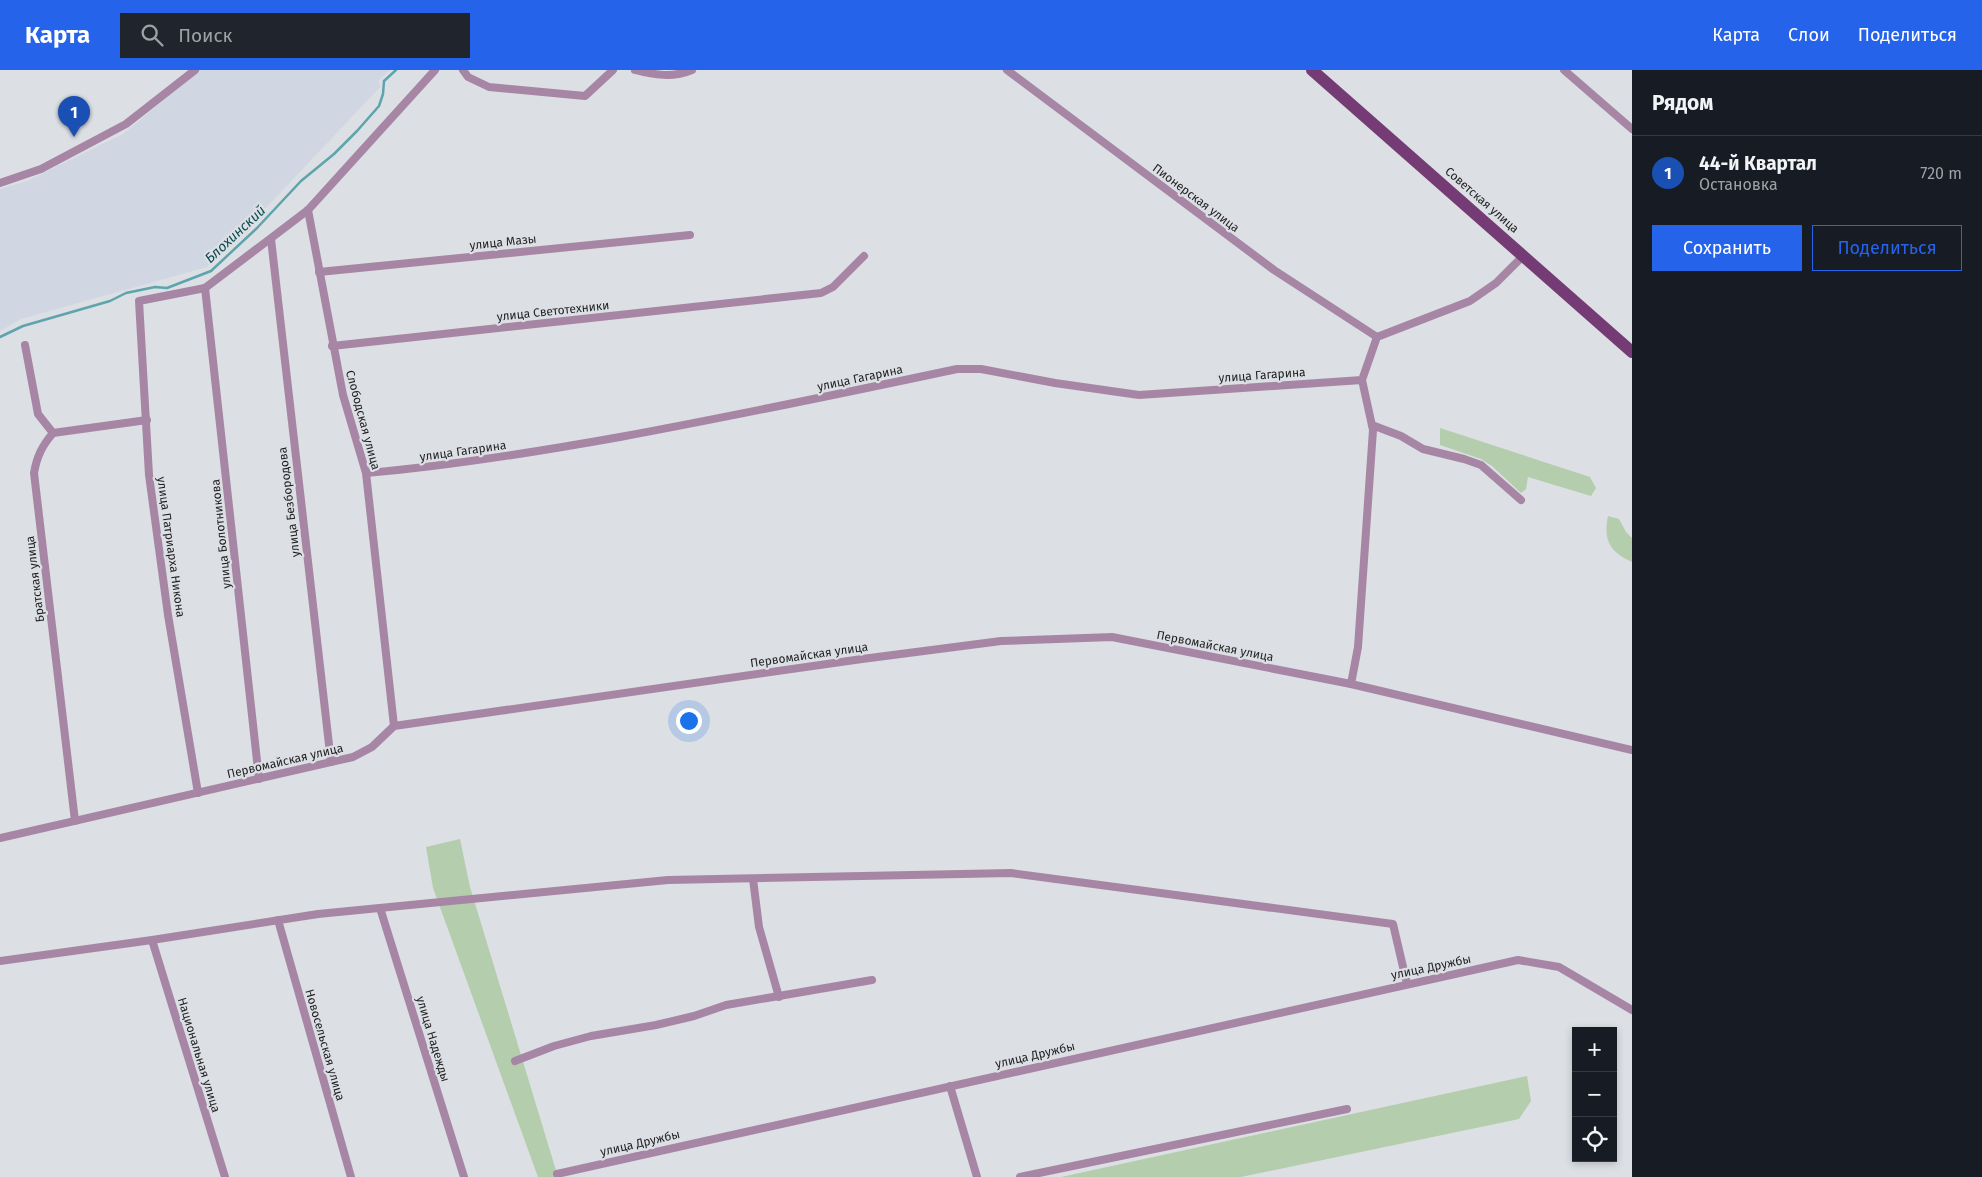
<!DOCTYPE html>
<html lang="ru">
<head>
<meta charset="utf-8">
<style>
	body { margin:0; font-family:"Fira Sans",sans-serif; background:#20242c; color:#f1f3f6 }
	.controls { position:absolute; right:15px; bottom:15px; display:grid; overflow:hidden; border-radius:0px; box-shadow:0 2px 8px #0003 }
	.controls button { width:45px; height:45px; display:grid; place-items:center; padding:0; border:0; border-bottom:1px solid #363941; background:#171b24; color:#f1f3f6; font:25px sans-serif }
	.you { position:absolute; left:688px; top:650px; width:18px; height:18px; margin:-12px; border:4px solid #fff; border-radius:50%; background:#1a73e8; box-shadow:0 0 0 8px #1a73e833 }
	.badge { display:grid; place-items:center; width:32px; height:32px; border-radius:50%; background:#2563eb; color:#fff; font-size:16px; font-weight:700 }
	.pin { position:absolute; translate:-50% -41px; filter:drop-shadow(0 1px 2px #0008) }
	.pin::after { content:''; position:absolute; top:26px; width:18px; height:15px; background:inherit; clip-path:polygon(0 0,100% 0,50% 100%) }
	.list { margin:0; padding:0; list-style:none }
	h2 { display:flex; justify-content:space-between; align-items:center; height:65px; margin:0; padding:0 20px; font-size:21px }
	h2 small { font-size:16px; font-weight:400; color:#9ea1a6 }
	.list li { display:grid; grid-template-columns:32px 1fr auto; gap:15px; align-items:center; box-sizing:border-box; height:75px; padding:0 20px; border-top:1px solid #363941 }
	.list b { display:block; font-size:19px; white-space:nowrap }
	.list p { margin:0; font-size:16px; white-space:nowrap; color:#9ea1a6 }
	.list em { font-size:16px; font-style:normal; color:#9ea1a6 }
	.actions { display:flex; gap:10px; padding:15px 20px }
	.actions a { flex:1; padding:11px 0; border:1px solid #2563eb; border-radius:0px; text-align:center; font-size:18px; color:#2563eb }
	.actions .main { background:#2563eb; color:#fff }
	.icon { flex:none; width:28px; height:28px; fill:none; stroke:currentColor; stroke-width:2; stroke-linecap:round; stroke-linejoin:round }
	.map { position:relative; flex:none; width:1632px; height:1107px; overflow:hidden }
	header { display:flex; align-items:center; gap:30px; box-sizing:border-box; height:70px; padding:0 25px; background:#2563eb; color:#fff }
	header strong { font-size:24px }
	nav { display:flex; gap:28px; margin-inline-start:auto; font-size:18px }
	.search { width:350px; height:45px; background:#20242c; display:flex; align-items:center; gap:12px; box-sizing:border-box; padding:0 18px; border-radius:0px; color:#9ea1a6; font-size:19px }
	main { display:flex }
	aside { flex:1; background:#171b24 }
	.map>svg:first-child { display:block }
	.built { fill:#d0d6e2 }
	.green { fill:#b4cdad }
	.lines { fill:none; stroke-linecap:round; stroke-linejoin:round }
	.stream { stroke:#5da4ac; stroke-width:2.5 }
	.minor { stroke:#a786a5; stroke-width:8 }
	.primary { stroke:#753b74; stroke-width:12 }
	.labels { text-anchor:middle; stroke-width:4.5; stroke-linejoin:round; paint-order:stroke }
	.street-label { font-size:12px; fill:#1e1f21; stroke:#dcdfe4 }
	.water-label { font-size:14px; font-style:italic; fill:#0a4c52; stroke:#dcdfe4 }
</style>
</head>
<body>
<header>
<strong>Карта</strong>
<div class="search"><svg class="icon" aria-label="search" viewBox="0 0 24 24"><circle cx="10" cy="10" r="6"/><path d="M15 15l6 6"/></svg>Поиск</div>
<nav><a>Карта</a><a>Слои</a><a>Поделиться</a></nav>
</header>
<main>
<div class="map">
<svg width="1632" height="1107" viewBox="0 0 1632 1107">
	<rect width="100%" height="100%" fill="#dcdfe4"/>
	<polygon class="built" points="200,0 390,0 378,11 381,16 262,142 207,197 21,249 0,261 0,119 27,111 123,64"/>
	<g class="green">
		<polygon points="1440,358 1590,407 1596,418 1591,426 1528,407 1526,419 1521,423 1492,396 1481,389 1440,375"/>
		<path d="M1608 446 1619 449 1626 462 1632 468V492C1610 482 1603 470 1608 446Z"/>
		<polygon points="460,769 470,817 558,1107 538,1107 433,818 426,777"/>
		<polygon points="1527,1006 1531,1031 1519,1049 1241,1107 1061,1107"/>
	</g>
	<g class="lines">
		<polyline class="stream" points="0,267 23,256 110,231 126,223 155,217 167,218 211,201 257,158 301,111 334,84 357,61 379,36 383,24 384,11 396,0"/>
		<g class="minor">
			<polyline points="463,0 468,7 489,17 585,26 613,0"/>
			<path d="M635 0C654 5 673 8 692 0"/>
			<polyline points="1007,0 1274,200 1377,267"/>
			<polyline points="1564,0 1632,59"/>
			<polyline points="0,113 41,99 126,54 195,0"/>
			<polyline points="308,140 343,325 366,403 394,656"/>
			<polyline points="271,169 331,692"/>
			<polyline points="319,202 690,165"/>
			<polyline points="205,218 259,709"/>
			<path d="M25 275 38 344 53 363C42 376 37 386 34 403L75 751"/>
			<polyline points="332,276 821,223 833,217 864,186"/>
			<polyline points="1372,355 1401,366 1423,379 1464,389 1481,395 1521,430"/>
			<polyline points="53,363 147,350"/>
			<path d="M366 403C451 396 536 382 620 367 733 346 844 323 957 299H981L1055 313 1139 325 1362 310 1377 267 1470 231 1496 213 1524 185"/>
			<polyline points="1351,614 1358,577 1373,360 1362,310"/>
			<polyline points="198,723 168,545 149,405 139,231 205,218 308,140 435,0"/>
			<polyline points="0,768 353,687 372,677 394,656 862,589 1001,571 1112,567 1351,614 1632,680"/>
			<polyline points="753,809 759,857 779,927"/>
			<polyline points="380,838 464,1107"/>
			<polyline points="278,850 351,1107"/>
			<polyline points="152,870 225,1107"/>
			<polyline points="0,891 152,870 318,844 668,810 1011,803 1393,854 1407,914"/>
			<polyline points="515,991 554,976 591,966 656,955 694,946 726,935 872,910"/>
			<polyline points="950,1016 977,1107"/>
			<polyline points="557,1104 1518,890 1559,897 1632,940"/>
			<polyline points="1020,1107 1347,1039"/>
		</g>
		<polyline class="primary" points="1312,0 1632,282"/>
	</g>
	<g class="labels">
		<g class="street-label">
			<text transform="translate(1196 128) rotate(37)" y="4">Пионерская улица</text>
			<text transform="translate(1482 130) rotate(41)" y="4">Советская улица</text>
			<text transform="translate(503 172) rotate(-6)" y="4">улица Мазы</text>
			<text transform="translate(553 241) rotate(-6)" y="4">улица Светотехники</text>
			<text transform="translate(1262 305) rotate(-4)" y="4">улица Гагарина</text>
			<text transform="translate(860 308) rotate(-12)" y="4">улица Гагарина</text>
			<text transform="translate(363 350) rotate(75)" y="4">Слободская улица</text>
			<text transform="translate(463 381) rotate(-8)" y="4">улица Гагарина</text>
			<text transform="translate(289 432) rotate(-97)" y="4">улица Безбородова</text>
			<text transform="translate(221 464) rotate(-96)" y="4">улица Болотникова</text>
			<text transform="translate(171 477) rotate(82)" y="4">улица Патриарха Никона</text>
			<text transform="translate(35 509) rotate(-97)" y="4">Братская улица</text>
			<text transform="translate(1215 576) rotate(11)" y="4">Первомайская улица</text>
			<text transform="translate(809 585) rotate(-8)" y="4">Первомайская улица</text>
			<text transform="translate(285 691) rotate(-13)" y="4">Первомайская улица</text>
			<text transform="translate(1431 897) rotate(-12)" y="4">улица Дружбы</text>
			<text transform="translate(433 969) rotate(73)" y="4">улица Надежды</text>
			<text transform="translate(325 975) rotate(74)" y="4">Новосельская улица</text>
			<text transform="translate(199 985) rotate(73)" y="4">Национальная улица</text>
			<text transform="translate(1035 985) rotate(-13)" y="4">улица Дружбы</text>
			<text transform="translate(640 1073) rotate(-13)" y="4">улица Дружбы</text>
		</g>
		<g class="water-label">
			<text transform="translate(235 164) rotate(-43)" y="5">Блохинский</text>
		</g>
	</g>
</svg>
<div class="controls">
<button>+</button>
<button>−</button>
<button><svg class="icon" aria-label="locate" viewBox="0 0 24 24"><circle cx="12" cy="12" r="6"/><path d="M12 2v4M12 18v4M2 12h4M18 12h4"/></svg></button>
</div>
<div class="you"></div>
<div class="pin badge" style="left:74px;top:67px;background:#1a4fb4">1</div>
</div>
<aside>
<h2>Рядом<small></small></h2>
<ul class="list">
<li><span class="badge" style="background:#1a4fb4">1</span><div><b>44-й Квартал</b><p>Остановка</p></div><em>720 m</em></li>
</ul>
<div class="actions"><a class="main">Сохранить</a><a>Поделиться</a></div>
</aside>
</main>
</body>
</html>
